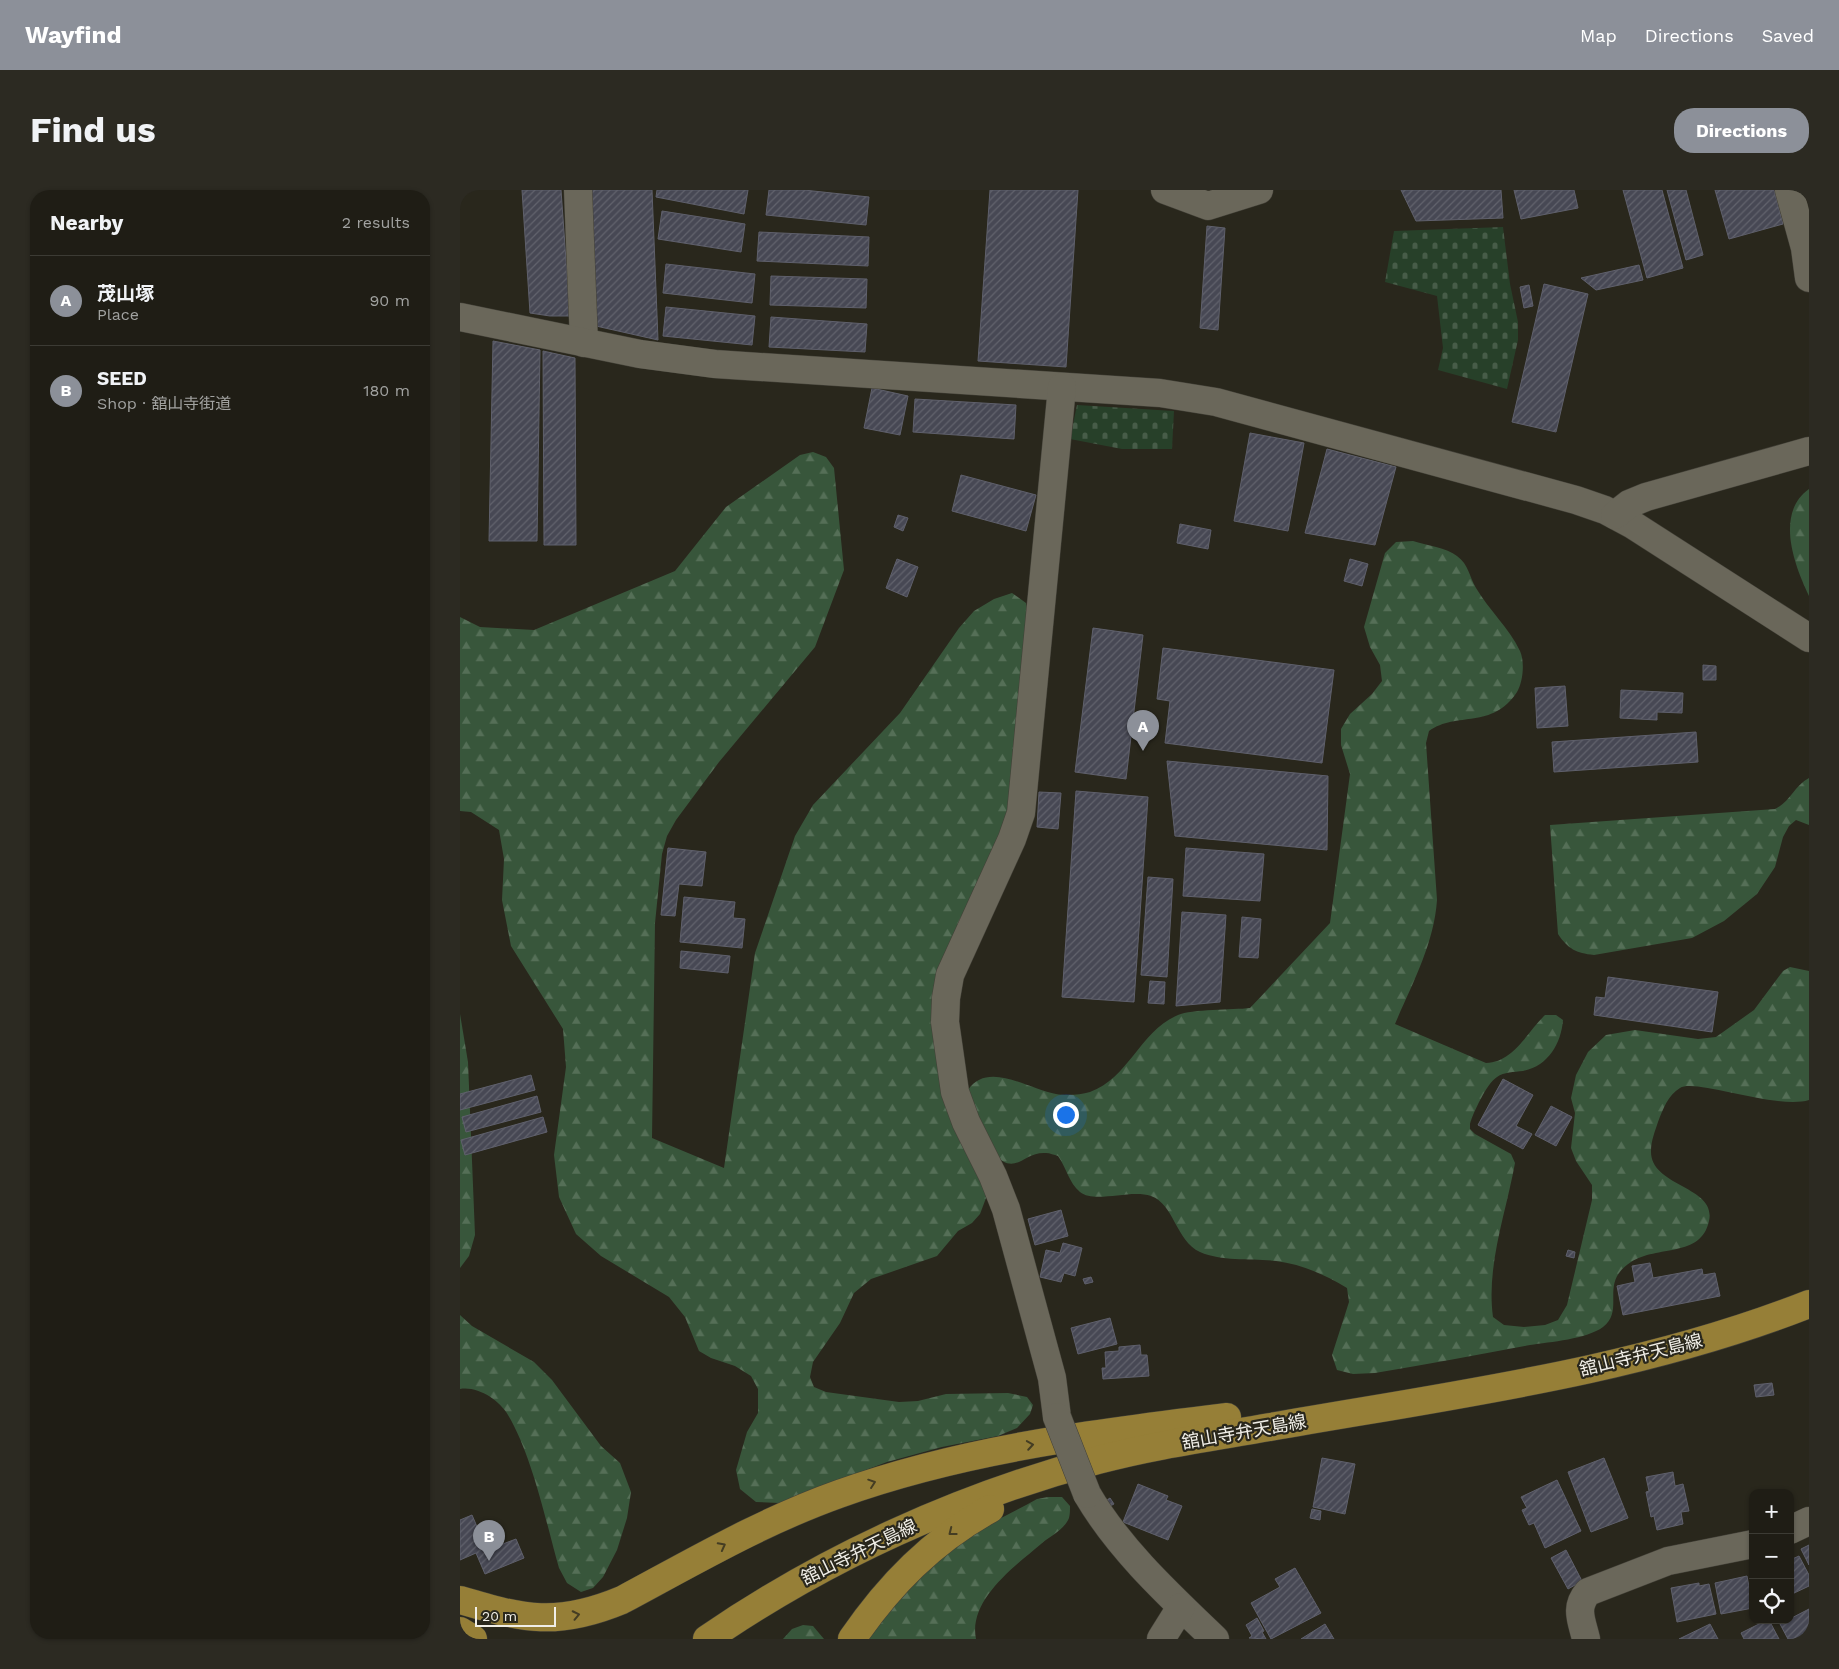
<!DOCTYPE html>
<html lang="en">
<head>
<meta charset="utf-8">
<style>
	body { margin:0; font-family:"Work Sans","Noto Sans JP",sans-serif; background:#2c2a22; color:#f1f3f6 }
	.controls { position:absolute; right:15px; bottom:15px; display:grid; overflow:hidden; border-radius:10px; box-shadow:0 1px 4px #0004 }
	.controls button { width:45px; height:45px; display:grid; place-items:center; padding:0; border:0; border-bottom:1px solid #3c3b34; background:#1f1d15; color:#f1f3f6; font:25px sans-serif }
	.scale { position:absolute; left:15px; bottom:12px; width:81px; box-sizing:border-box; padding-left:5px; border:2px solid #f0eee7; border-top:0; font-size:14px; line-height:18px; white-space:nowrap; color:#f0eee7; -webkit-text-stroke:4px #29271c; paint-order:stroke }
	.you { position:absolute; left:605px; top:924px; width:18px; height:18px; margin:-12px; border:4px solid #fff; border-radius:50%; background:#1a73e8; box-shadow:0 0 0 8px #1a73e833 }
	.badge { display:grid; place-items:center; width:32px; height:32px; border-radius:50%; background:#8c9099; color:#fff; font-size:16px; font-weight:700 }
	.pin { position:absolute; translate:-50% -41px; filter:drop-shadow(0 1px 2px #0008) }
	.pin::after { content:''; position:absolute; top:26px; width:18px; height:15px; background:inherit; clip-path:polygon(0 0,100% 0,50% 100%) }
	.list { margin:0; padding:0; list-style:none }
	h2 { display:flex; justify-content:space-between; align-items:center; height:65px; margin:0; padding:0 20px; font-size:21px }
	h2 small { font-size:16px; font-weight:400; color:#a1a2a0 }
	.list li { display:grid; grid-template-columns:32px 1fr auto; gap:15px; align-items:center; box-sizing:border-box; height:90px; padding:0 20px; border-top:1px solid #3c3b34 }
	.list b { display:block; font-size:19px; white-space:nowrap }
	.list p { margin:0; font-size:16px; white-space:nowrap; color:#a1a2a0 }
	.list em { font-size:16px; font-style:normal; color:#a1a2a0 }
	.icon { flex:none; width:28px; height:28px; fill:none; stroke:currentColor; stroke-width:2; stroke-linecap:round; stroke-linejoin:round }
	.map { position:relative; flex:none; width:1349px; height:1449px; overflow:hidden; border-radius:20px }
	header { display:flex; align-items:center; gap:30px; box-sizing:border-box; height:70px; padding:0 25px; background:#8c9099; color:#fff }
	header strong { font-size:24px }
	nav { display:flex; gap:28px; margin-inline-start:auto; font-size:18px }
	.intro { display:flex; align-items:center; justify-content:space-between; box-sizing:border-box; height:120px; padding:0 30px }
	h1 { margin:0; font-size:35px }
	.button { padding:12px 22px; border-radius:20px; background:#8c9099; color:#fff; font-size:18px; font-weight:700 }
	main { display:flex; gap:30px; padding:0 30px }
	aside { flex:1; background:#1f1d15; border-radius:20px; box-shadow:0 1px 4px #0004 }
	.map>svg:first-child { display:block }
	.forest { fill:url(#forest-firs) }
	.cemetery { fill:url(#cemetery-stones) }
	.building { fill:url(#building-hatch); stroke:#5f606c }
	.lines { fill:none; stroke-linecap:round; stroke-linejoin:round }
	.minor-casing { stroke:#434138; stroke-width:29 }
	.major-casing { stroke:#434138; stroke-width:29 }
	.minor { stroke:#6a675a; stroke-width:28 }
	.major { stroke:#967f37; stroke-width:28 }
	.minor-bridge-casing { stroke:#434138; stroke-width:29; stroke-linecap:butt }
	.minor-bridge { stroke:#6a675a; stroke-width:28 }
	.oneway { stroke:#443d23 }
	.labels { text-anchor:middle; stroke-width:4.5; stroke-linejoin:round; paint-order:stroke }
	.street-label { font-size:18px; fill:#f0eee7; stroke:#29271c }
</style>
</head>
<body>
<header>
<strong>Wayfind</strong>
<nav><a>Map</a><a>Directions</a><a>Saved</a></nav>
</header>
<div class="intro"><h1>Find us</h1><a class="button">Directions</a></div>
<main>
<aside>
<h2>Nearby<small>2 results</small></h2>
<ul class="list">
<li><span class="badge">A</span><div><b>茂山塚</b><p>Place</p></div><em>90 m</em></li>
<li><span class="badge">B</span><div><b>SEED</b><p>Shop · 舘山寺街道</p></div><em>180 m</em></li>
</ul>
</aside>
<div class="map">
<svg width="1349" height="1449" viewBox="0 0 1349 1449">
	<defs>
		<pattern id="forest-firs" width="22" height="20" patternUnits="userSpaceOnUse" patternTransform="scale(1.25)"><rect width="22" height="20" fill="#38563b"/><path d="M5 1l3.5 6h-7zM16 11l3.5 6h-7z" fill="#556f57"/></pattern>
		<pattern id="cemetery-stones" width="16" height="16" patternUnits="userSpaceOnUse" patternTransform="scale(1.25)"><rect width="16" height="16" fill="#274029"/><path d="M2 7V4a2 2 0 0 1 4 0v3zM10 15v-3a2 2 0 0 1 4 0v3z" fill="#475c48"/></pattern>
		<pattern id="building-hatch" width="6" height="6" patternUnits="userSpaceOnUse" patternTransform="scale(1.25)"><rect width="6" height="6" fill="#474854"/><path d="M-1 1l2-2M0 6l6-6M5 7l2-2" fill="none" stroke="#62636d"/></pattern>
	</defs>
	<rect width="100%" height="100%" fill="#29271c"/>
	<g class="forest">
		<polygon points="353,262 366,267 374,278 384,380 355,457 259,572 216,630 207,646 202,664 195,733 192,948 264,978 295,763 335,646 353,615 440,523 499,438 514,421 534,409 552,403 566,413 570,428 551,621 480,782 526,1008 520,1024 512,1033 498,1041 477,1066 411,1089 394,1103 380,1133 353,1172 350,1187 354,1197 366,1202 439,1212 458,1211 486,1204 548,1203 567,1207 573,1215 570,1224 557,1238 538,1246 482,1257 427,1272 319,1313 296,1312 280,1299 276,1280 287,1242 298,1223 298,1199 291,1186 275,1176 251,1168 239,1161 225,1127 209,1107 141,1066 116,1044 99,1007 94,965 106,877 103,839 51,756 42,710 44,669 39,640 11,622 0,621 0,427 20,437 74,440 215,381 266,317 340,265"/>
		<path d="M1349 299V406C1334 375 1315 323 1349 299Z"/>
		<path d="M953 351C966 355 987 358 997 366 1009 375 1009 386 1016 398 1029 420 1049 438 1060 461 1065 472 1063 492 1057 502 1032 540 997 521 969 541L966 553 977 710C974 754 952 794 935 834L1026 873C1054 872 1067 842 1085 825H1096L1103 830C1101 854 1088 876 1063 881 1054 882 1044 882 1037 887 1027 893 1013 923 1010 934V939L1015 944 1051 964 1055 973C1046 1023 1026 1076 1033 1127L1044 1135 1064 1137 1085 1135 1098 1130 1107 1115 1132 1010V995L1116 971 1111 958 1115 923 1111 908 1116 885 1128 862 1146 845 1175 840 1238 849 1256 847 1294 820 1323 781 1330 777 1349 781V910C1316 920 1235 888 1220 898 1208 905 1203 919 1198 932 1195 941 1191 951 1191 961 1190 997 1257 996 1249 1031 1241 1068 1197 1055 1171 1072 1138 1093 1166 1119 1143 1137 1127 1149 1090 1152 1070 1155 1019 1165 967 1174 915 1183L893 1184 877 1180 872 1165 889 1112 887 1098C866 1085 841 1074 816 1071 791 1068 763 1072 740 1062 716 1051 714 1014 691 1006 670 999 635 1014 620 1002 609 993 606 977 598 966 594 965 590 963 586 963 563 961 556 988 533 963L508 900C528 870 570 900 596 904 606 906 620 905 630 902 669 888 680 841 718 825 732 819 773 820 790 818L870 733 890 584 881 555V539L890 524 912 504 922 491 920 475 910 457 904 437 925 363 936 352Z"/>
		<path d="M1349 588V635L1336 630 1329 636 1323 647 1315 677 1297 704 1264 731 1232 748 1134 765C1116 763 1108 759 1098 744L1090 635 1315 619C1330 612 1334 596 1349 588Z"/>
		<polygon points="0,824 8,872 15,1045 9,1066 0,1078"/>
		<path d="M0 1125 12 1136 74 1172 92 1190 141 1256 160 1273 171 1302 167 1328 157 1360 143 1387 133 1398 121 1402 107 1393 99 1378C86 1332 72 1265 48 1225 39 1210 18 1196 0 1199Z"/>
		<path d="M588 1307H602L610 1316C610 1320 610 1324 609 1328 604 1340 590 1346 581 1354 555 1376 508 1410 516 1449H409C435 1410 468 1374 507 1348 529 1333 554 1322 577 1309Z"/>
		<polygon points="343,1435 353,1436 364,1449 323,1449 332,1439"/>
	</g>
	<g class="cemetery">
		<polygon points="1043,37 1050,94 1058,132 1058,150 1047,199 978,180 983,158 977,106 925,92 934,41"/>
		<polygon points="617,215 714,221 712,259 662,259 610,249"/>
	</g>
	<g class="building">
		<polygon points="62,0 101,0 110,126 90,126 70,123"/>
		<polygon points="131,0 192,0 198,150 136,136"/>
		<polygon points="197,0 288,0 284,24 196,7"/>
		<polygon points="309,0 344,0 409,7 406,35 306,25"/>
		<polygon points="530,0 618,0 606,177 518,171"/>
		<polygon points="941,0 1041,0 1043,28 956,31"/>
		<polygon points="1054,0 1114,0 1118,18 1061,29"/>
		<polygon points="1163,0 1202,0 1223,78 1187,88"/>
		<polygon points="1207,0 1226,0 1243,65 1226,70"/>
		<polygon points="1255,0 1314,0 1323,34 1269,49"/>
		<polygon points="202,21 285,34 281,62 198,49"/>
		<polygon points="747,36 765,38 758,140 740,138"/>
		<polygon points="299,42 409,47 408,76 297,71"/>
		<polygon points="206,74 295,84 292,113 203,103"/>
		<polygon points="1179,75 1183,90 1136,100 1121,88"/>
		<polygon points="311,86 407,89 406,118 310,115"/>
		<polygon points="1084,94 1128,104 1096,242 1052,232"/>
		<polygon points="1069,95 1073,116 1064,118 1060,97"/>
		<polygon points="206,117 295,126 292,155 203,146"/>
		<polygon points="311,127 407,134 405,162 309,157"/>
		<polygon points="33,151 80,160 77,351 29,351"/>
		<polygon points="83,161 115,168 116,355 84,355"/>
		<polygon points="412,198 448,206 440,245 404,238"/>
		<polygon points="455,209 556,215 554,249 453,242"/>
		<polygon points="790,243 844,253 828,341 774,331"/>
		<polygon points="867,259 936,277 915,355 845,343"/>
		<polygon points="501,285 576,305 566,341 492,321"/>
		<polygon points="438,325 448,328 443,341 434,337"/>
		<polygon points="720,334 751,340 748,359 717,353"/>
		<polygon points="437,369 458,377 447,407 426,398"/>
		<polygon points="890,369 908,374 902,396 884,391"/>
		<polygon points="633,438 683,445 666,589 615,582"/>
		<polygon points="703,458 874,480 862,573 705,553 710,511 697,509"/>
		<polygon points="1243,475 1256,476 1256,490 1243,490"/>
		<polygon points="1105,496 1108,536 1077,538 1075,498"/>
		<polygon points="1161,500 1223,503 1222,523 1197,522 1197,530 1160,528"/>
		<polygon points="1236,542 1238,572 1094,582 1092,552"/>
		<polygon points="707,571 868,586 867,660 715,646"/>
		<polygon points="616,601 688,607 674,812 602,807"/>
		<polygon points="579,602 601,603 598,639 577,637"/>
		<polygon points="208,658 246,662 242,696 219,694 215,726 201,725"/>
		<polygon points="726,658 804,664 800,711 723,706"/>
		<polygon points="688,687 713,689 707,787 681,785"/>
		<polygon points="224,707 275,712 273,728 285,729 282,758 220,752"/>
		<polygon points="722,722 766,725 760,812 716,816"/>
		<polygon points="782,727 801,729 798,768 779,767"/>
		<polygon points="221,761 270,766 268,783 220,778"/>
		<polygon points="1148,787 1258,802 1252,842 1134,825 1136,807 1145,808"/>
		<polygon points="690,791 705,792 704,814 688,813"/>
		<polygon points="71,885 75,900 0,920 0,904"/>
		<polygon points="1043,889 1073,905 1056,936 1072,944 1063,959 1018,935"/>
		<polygon points="77,906 81,922 6,942 2,927"/>
		<polygon points="1091,916 1112,927 1096,956 1075,945"/>
		<polygon points="83,927 87,942 5,965 1,950"/>
		<polygon points="601,1020 608,1046 575,1055 568,1029"/>
		<polygon points="603,1053 622,1058 615,1086 604,1083 601,1092 580,1087 586,1060 600,1063"/>
		<polygon points="1108,1060 1115,1062 1114,1068 1106,1066"/>
		<polygon points="1190,1073 1193,1088 1242,1079 1243,1085 1255,1083 1260,1106 1163,1125 1157,1096 1175,1092 1172,1076"/>
		<polygon points="631,1087 633,1092 625,1094 623,1089"/>
		<polygon points="650,1128 657,1154 618,1164 611,1138"/>
		<polygon points="680,1155 681,1165 687,1165 689,1186 643,1189 642,1178 646,1178 645,1162 659,1161 659,1157"/>
		<polygon points="1312,1193 1314,1205 1296,1207 1294,1195"/>
		<polygon points="862,1268 895,1274 885,1324 853,1317"/>
		<polygon points="1144,1268 1168,1328 1131,1342 1108,1282"/>
		<polygon points="1213,1282 1215,1296 1223,1294 1229,1321 1221,1322 1223,1334 1197,1340 1194,1326 1191,1327 1186,1302 1189,1301 1186,1287"/>
		<polygon points="1097,1290 1121,1341 1085,1358 1074,1333 1069,1335 1062,1320 1067,1318 1061,1307"/>
		<polygon points="678,1294 708,1306 706,1310 722,1316 708,1350 663,1332"/>
		<polygon points="650,1308 654,1314 650,1316 647,1310"/>
		<polygon points="852,1319 861,1321 860,1330 850,1328"/>
		<polygon points="12,1325 27,1360 56,1349 64,1368 25,1384 16,1363 0,1370 0,1330"/>
		<polygon points="1349,1355 1349,1375 1341,1359"/>
		<polygon points="1106,1360 1122,1391 1108,1399 1091,1368"/>
		<polygon points="1339,1366 1349,1385 1349,1396 1330,1405 1330,1370"/>
		<polygon points="835,1378 861,1423 811,1449 791,1413 820,1397 815,1389"/>
		<polygon points="1287,1386 1293,1418 1261,1424 1255,1393"/>
		<polygon points="1239,1393 1239,1396 1249,1394 1256,1424 1217,1432 1211,1398"/>
		<polygon points="1349,1419 1349,1449 1328,1449 1320,1434"/>
		<polygon points="797,1428 804,1441 802,1442 806,1449 789,1448 792,1446 786,1435"/>
		<polygon points="1307,1430 1309,1430 1319,1449 1284,1449 1281,1443"/>
		<polygon points="865,1434 874,1449 841,1449"/>
		<polygon points="1250,1434 1258,1449 1219,1449"/>
	</g>
	<g class="lines">
		<defs>
			<g id="minor">
				<polyline points="118,0 124,153"/>
				<polyline points="705,0 748,16 799,0"/>
				<polyline points="1329,0 1345,58 1349,88"/>
				<polyline points="0,127 180,164 255,174 700,203 756,212 1116,310 1145,320 1173,335 1349,448"/>
				<polyline points="1155,325 1169,314 1186,307 1349,261"/>
				<polyline points="597,1227 592,1188 546,1019 533,986 506,932 495,902 485,832 486,808 490,785 552,649 561,623 602,197"/>
				<path d="M627 1304C659 1359 709 1405 755 1449"/>
				<polyline points="1330,1340 1349,1331"/>
				<polyline points="701,1449 721,1417"/>
				<path d="M1126 1449C1122 1431 1114 1418 1128 1402L1208 1371 1293 1354"/>
			</g>
			<g id="major">
				<path d="M0 1410C64 1429 97 1437 162 1410 233 1372 303 1331 379 1304 504 1259 636 1243 767 1227"/>
				<polyline points="0,1441 13,1449"/>
				<path d="M247 1449C365 1368 499 1307 638 1270 694 1255 753 1247 810 1237 991 1205 1177 1182 1349 1114"/>
				<path d="M392 1449C429 1395 472 1351 530 1319"/>
			</g>
		</defs>
		<use href="#minor" class="minor-casing"/>
		<use href="#major" class="major-casing"/>
		<use href="#minor" class="minor"/>
		<use href="#major" class="major"/>
		<defs>
			<polyline id="minor-bridge" points="597,1227 627,1304"/>
		</defs>
		<use href="#minor-bridge" class="minor-bridge-casing"/>
		<use href="#minor-bridge" class="minor-bridge"/>
	</g>
	<defs><path id="oneway-chevron" d="M-2-3.5L2.5 0L-2 3.5" fill="none" stroke-width="1.6" stroke-linecap="round" stroke-linejoin="round" transform="scale(1.25)"/></defs>
	<g class="oneway">
		<use href="#oneway-chevron" transform="translate(570 1255) rotate(-9)"/>
		<use href="#oneway-chevron" transform="translate(412 1293) rotate(-19)"/>
		<use href="#oneway-chevron" transform="translate(492 1342) rotate(142)"/>
		<use href="#oneway-chevron" transform="translate(262 1356) rotate(-28)"/>
		<use href="#oneway-chevron" transform="translate(116 1425) rotate(-12)"/>
	</g>
	<g class="labels">
		<g class="street-label">
			<text transform="translate(1181 1165) rotate(-14)" y="6">舘山寺弁天島線</text>
			<text transform="translate(784 1242) rotate(-10)" y="6">舘山寺弁天島線</text>
			<text transform="translate(399 1362) rotate(-26)" y="6">舘山寺弁天島線</text>
		</g>
	</g>
</svg>
<div class="controls">
<button>+</button>
<button>−</button>
<button><svg class="icon" aria-label="locate" viewBox="0 0 24 24"><circle cx="12" cy="12" r="6"/><path d="M12 2v4M12 18v4M2 12h4M18 12h4"/></svg></button>
</div>
<div class="scale">20 m</div>
<div class="you"></div>
<div class="pin badge" style="left:683px;top:561px">A</div>
<div class="pin badge" style="left:29px;top:1371px">B</div>
</div>
</main>
</body>
</html>
